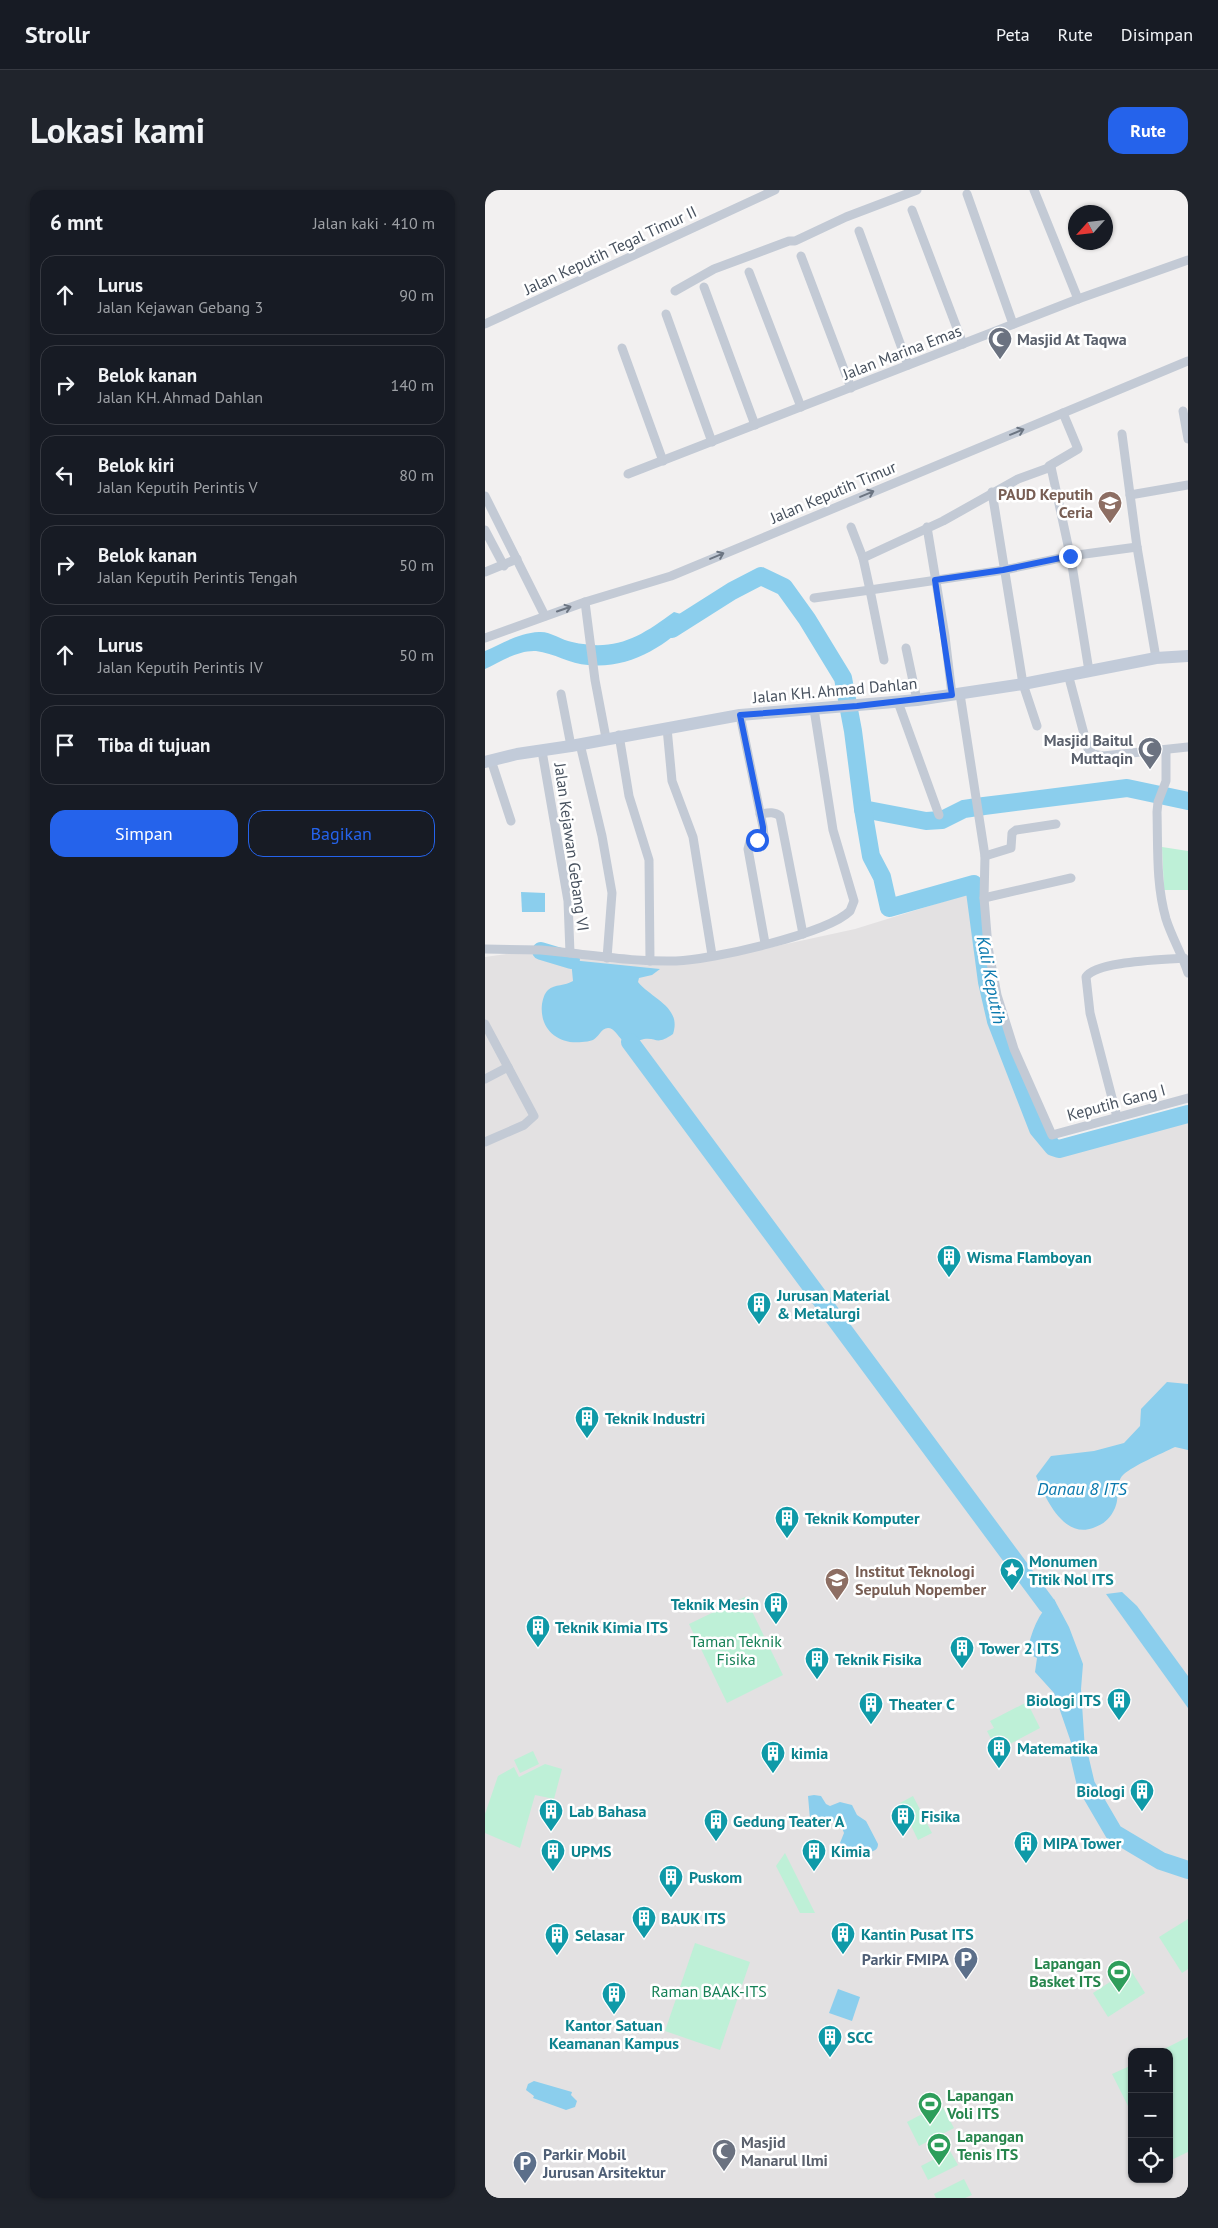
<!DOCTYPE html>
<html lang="id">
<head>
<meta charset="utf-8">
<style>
	body { margin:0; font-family:"PT Sans",sans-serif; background:#20242c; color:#f1f3f6 }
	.controls { position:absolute; right:15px; bottom:15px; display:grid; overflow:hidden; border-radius:10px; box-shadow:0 1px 4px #0004 }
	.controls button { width:45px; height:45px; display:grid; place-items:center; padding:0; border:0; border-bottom:1px solid #363941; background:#171b24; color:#f1f3f6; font:25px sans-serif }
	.compass { position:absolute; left:583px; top:15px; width:45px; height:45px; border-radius:50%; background:#171b24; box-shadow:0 1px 4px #0004; rotate:243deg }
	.stop { position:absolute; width:15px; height:15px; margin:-11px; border:4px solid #2563eb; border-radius:50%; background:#fff }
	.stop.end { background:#2563eb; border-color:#fff; box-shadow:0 1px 5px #0008 }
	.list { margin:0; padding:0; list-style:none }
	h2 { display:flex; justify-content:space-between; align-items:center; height:65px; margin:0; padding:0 20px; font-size:21px }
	h2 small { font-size:16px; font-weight:400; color:#9ea1a6 }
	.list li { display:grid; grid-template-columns:32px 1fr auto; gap:15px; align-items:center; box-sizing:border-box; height:80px; margin:0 10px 10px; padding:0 10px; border:1px solid #363941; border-radius:15px }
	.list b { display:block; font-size:19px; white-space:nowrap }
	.list p { margin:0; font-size:16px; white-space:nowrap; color:#9ea1a6 }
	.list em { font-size:16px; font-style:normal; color:#9ea1a6 }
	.actions { display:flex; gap:10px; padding:15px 20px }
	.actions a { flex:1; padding:11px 0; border:1px solid #2563eb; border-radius:15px; text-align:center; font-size:18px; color:#2563eb }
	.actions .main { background:#2563eb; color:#fff }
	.icon { flex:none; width:28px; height:28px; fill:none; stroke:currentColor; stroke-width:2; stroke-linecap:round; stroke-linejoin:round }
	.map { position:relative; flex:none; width:703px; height:2008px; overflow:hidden; border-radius:15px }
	header { display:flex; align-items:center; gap:30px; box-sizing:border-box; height:70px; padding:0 25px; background:#171b24; border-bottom:1px solid #363941 }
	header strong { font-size:24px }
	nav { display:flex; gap:28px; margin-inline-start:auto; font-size:18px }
	.intro { display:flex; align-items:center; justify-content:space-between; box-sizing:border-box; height:120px; padding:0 30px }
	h1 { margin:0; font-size:35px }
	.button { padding:12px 22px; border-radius:15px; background:#2563eb; color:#fff; font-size:18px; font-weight:700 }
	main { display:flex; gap:30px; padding:0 30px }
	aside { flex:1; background:#171b24; border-radius:15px; box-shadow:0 1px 4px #0004 }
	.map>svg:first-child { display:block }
	.education { fill:#e3e1e2; fill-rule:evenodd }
	.green { fill:#bef0d7 }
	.water { fill:#8bceed }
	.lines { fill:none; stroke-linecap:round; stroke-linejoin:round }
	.river { stroke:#8bceed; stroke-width:18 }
	.street { stroke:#c3cad5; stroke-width:9 }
	.secondary { stroke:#c2cbd9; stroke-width:12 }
	.oneway { stroke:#6c7582 }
	.route { stroke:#2563eb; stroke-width:6 }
	.labels { text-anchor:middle; stroke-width:5; stroke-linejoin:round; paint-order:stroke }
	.street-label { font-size:16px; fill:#47515e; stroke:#fff }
	.worship-label { font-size:16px; font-weight:bold; fill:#5b616d; stroke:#fff; text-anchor:start }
	.education-label { font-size:16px; font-weight:bold; fill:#785e54; stroke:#fff; text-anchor:end }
	.culture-label { font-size:16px; font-weight:bold; fill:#0d838f; stroke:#fff; text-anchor:start }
	.park-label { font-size:16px; fill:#168157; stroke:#fff }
	.service-label { font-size:16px; font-weight:bold; fill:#4e5e75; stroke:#fff; text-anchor:end }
	.leisure-label { font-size:16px; font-weight:bold; fill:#27864d; stroke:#fff; text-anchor:start }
	.water-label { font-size:18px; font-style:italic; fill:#0a79ae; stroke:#fff }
</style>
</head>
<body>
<header>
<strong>Strollr</strong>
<nav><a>Peta</a><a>Rute</a><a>Disimpan</a></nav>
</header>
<div class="intro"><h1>Lokasi kami</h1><a class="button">Rute</a></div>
<main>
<aside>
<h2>6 mnt<small>Jalan kaki · 410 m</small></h2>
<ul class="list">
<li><svg class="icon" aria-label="ahead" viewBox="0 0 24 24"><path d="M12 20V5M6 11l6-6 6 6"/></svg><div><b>Lurus</b><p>Jalan Kejawan Gebang 3</p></div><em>90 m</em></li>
<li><svg class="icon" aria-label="right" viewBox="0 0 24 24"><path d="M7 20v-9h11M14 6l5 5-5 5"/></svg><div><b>Belok kanan</b><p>Jalan KH. Ahmad Dahlan</p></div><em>140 m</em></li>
<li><svg class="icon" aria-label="left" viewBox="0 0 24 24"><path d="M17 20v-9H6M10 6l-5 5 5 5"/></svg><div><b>Belok kiri</b><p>Jalan Keputih Perintis V</p></div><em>80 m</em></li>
<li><svg class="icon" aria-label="right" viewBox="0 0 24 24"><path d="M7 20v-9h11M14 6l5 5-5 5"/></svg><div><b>Belok kanan</b><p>Jalan Keputih Perintis Tengah</p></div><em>50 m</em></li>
<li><svg class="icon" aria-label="ahead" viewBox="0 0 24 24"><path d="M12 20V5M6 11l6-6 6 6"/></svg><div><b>Lurus</b><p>Jalan Keputih Perintis IV</p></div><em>50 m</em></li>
<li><svg class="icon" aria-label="arrive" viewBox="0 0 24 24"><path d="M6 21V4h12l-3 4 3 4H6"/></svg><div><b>Tiba di tujuan</b></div></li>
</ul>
<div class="actions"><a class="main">Simpan</a><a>Bagikan</a></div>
</aside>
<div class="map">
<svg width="703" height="2008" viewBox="0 0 703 2008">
	<rect width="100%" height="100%" fill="#f2f0f0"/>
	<path class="education" d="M483 704 505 827 535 910 561 960 703 922V2008H0V767L72 757 177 771 232 769 370 739ZM647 1862H684V1989H647Z"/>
	<g class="green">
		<polygon points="677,657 703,661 703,700 679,700"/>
		<polygon points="260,1407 298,1485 242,1513 204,1434"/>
		<polygon points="542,1512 555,1538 512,1561 502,1541 509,1538 505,1531"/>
		<polygon points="48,1561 54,1574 35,1583 29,1570"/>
		<polygon points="60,1574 77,1579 69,1609 50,1605 35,1658 0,1643 0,1624 13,1586 29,1577 34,1587"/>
		<polygon points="428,1606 447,1643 433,1650 415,1613"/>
		<polygon points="300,1663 330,1723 315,1723 291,1676"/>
		<polygon points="703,1729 703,1779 697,1783 674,1747"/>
		<polygon points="210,1753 265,1772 235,1860 180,1841"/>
		<polygon points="645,1779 660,1803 623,1827 608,1803"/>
		<polygon points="703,1847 703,1962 684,1971 684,1862 673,1862"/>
		<polygon points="647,1875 647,1924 627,1884"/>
		<polygon points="456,1914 469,1938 434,1956 422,1932"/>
		<polygon points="465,1961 473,1975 443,1990 436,1976"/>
		<polygon points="479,1989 487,2005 480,2008 451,2008 449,2004"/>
	</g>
	<g class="water">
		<path d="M189 422 209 428C180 456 146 479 103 475 85 474 69 463 51 461 33 460 15 472 0 479V461C18 453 34 443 54 442 65 441 76 450 87 452 131 462 155 447 189 422Z"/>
		<polygon points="36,702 60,703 60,722 37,722"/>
		<path d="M86 770 175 779 167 785 154 788 153 792C167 809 197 817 188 844 171 856 172 847 159 849 152 851 145 855 137 850 133 846 129 838 123 838 116 838 114 847 108 850 105 851 100 852 97 852 73 855 54 839 57 814 58 809 59 804 63 800 70 794 80 796 88 791Z"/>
		<path d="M682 1192 703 1194V1260L690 1257C676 1264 649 1275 638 1285 630 1293 635 1308 630 1318 625 1329 619 1334 608 1338 578 1349 560 1307 551 1286L566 1266 609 1261 639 1253 655 1236 656 1219Z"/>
		<polygon points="637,1402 652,1416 703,1486 703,1518 621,1404"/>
		<path d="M569 1409 584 1437 598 1474 596 1499 600 1560 589 1561 569 1503 550 1482 552 1468 542 1463C546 1442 553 1423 569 1409Z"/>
		<path d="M329 1605 336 1606 341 1614 345 1616 355 1612 367 1615 372 1625 381 1631 393 1654C393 1659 390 1661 385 1662L379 1658 358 1659 355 1653 359 1643 356 1635 347 1631 330 1633 325 1629 323 1606Z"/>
		<polygon points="353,1799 375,1807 367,1831 344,1823"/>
		<polygon points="49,1891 87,1902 86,1905 92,1911 90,1917 81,1920 48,1908 49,1906 41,1900 43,1894"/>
	</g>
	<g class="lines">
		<g class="river">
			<polyline points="187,439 247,401 276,386 299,397 322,429 358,488 368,541 378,619 441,631 457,630 479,619 499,616 642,598 703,611"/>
			<polyline points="378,619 386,666 397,687 404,718 489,694 502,792 511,831 553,939 568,957 574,959 703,924"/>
			<polyline points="56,761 86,770"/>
			<polyline points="145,852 562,1415"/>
			<polyline points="593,1561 601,1595 629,1643 676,1671 703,1680"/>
		</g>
		<g class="street">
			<polyline points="549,0 593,109"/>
			<polyline points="482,4 528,134"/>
			<polyline points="427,20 478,154"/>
			<polyline points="374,41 423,175"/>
			<polyline points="316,66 366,198"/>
			<polyline points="264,82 316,217"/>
			<polyline points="219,97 270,235"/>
			<polyline points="190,101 229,79 304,51 310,51 361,27 432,0"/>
			<polyline points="181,124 227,252"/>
			<polyline points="0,134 290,0"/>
			<polyline points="137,158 178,271"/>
			<polyline points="698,221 703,249"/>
			<polyline points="637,244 652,357 671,468"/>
			<polyline points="564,276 593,259 578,223"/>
			<polyline points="143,284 593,109 703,70"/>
			<polyline points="507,302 538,494 552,536"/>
			<polyline points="645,305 703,295"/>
			<polyline points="0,306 60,426"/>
			<polyline points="366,337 378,368 385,400 519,380 585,366 652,357"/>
			<polyline points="442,337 460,446 467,505"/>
			<polyline points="0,340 19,376"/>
			<polyline points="378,368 458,331 533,289 566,277 586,369 604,481"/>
			<polyline points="0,382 32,369"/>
			<polyline points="329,408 385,400 399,470"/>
			<polyline points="100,412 110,490 121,548"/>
			<polyline points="0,448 100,412 186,386 703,171"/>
			<polyline points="421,458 432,510"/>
			<polyline points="583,484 603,559 608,564 618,566 703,557"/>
			<polyline points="76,504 86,556"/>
			<polyline points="475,504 500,666 499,708 503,757 512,805 529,859 567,945 703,908"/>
			<polyline points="413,512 454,625"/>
			<polyline points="255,525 278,637 279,646 265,651 263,659 280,753"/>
			<polyline points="182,538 187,591 208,647 227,765"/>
			<polyline points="134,545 144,606 164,670 165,771"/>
			<polyline points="95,554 117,646 127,703 122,768"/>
			<path d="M681 560V591L673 612 672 622C673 659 671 694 681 729 687 748 697 764 703 783"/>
			<polyline points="6,570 26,631"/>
			<path d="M275 624C282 623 289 621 295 626L318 744"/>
			<polyline points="500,666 526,658 527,643 531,640 571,634"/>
			<polyline points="499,708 586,688"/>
			<polyline points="0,759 56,760 85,763 83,711 57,561"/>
			<path d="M85 763C121 767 155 772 191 771 225 770 342 744 365 721L369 711 348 640 329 519"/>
			<polyline points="0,834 49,926 39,935 0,952"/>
			<polyline points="0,889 23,877"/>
			<path d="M632 927 605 823 601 787C611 771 679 770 699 768"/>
		</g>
		<polyline class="secondary" points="0,572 32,564 86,556 255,525 432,510 538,494 671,468 703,466"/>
	</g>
	<defs><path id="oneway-shaft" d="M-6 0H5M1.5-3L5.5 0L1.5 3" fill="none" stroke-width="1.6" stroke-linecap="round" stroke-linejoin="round" transform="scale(1.25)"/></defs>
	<g class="oneway">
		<use href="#oneway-shaft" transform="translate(532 242) rotate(-22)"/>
		<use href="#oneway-shaft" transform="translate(382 304) rotate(-23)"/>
		<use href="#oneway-shaft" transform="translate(232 366) rotate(-23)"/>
		<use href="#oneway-shaft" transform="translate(79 419) rotate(-19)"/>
	</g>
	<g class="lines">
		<polyline class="route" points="272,650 278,646 278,637 255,525 372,516 467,505 450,390 518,380 585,366"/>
	</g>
	<defs>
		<symbol id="mosque-pin" viewBox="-11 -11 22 30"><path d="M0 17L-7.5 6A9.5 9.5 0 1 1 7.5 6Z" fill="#6b7280" stroke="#fff"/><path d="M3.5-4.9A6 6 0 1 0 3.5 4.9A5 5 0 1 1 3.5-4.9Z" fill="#fff"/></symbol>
		<symbol id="school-pin" viewBox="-11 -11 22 30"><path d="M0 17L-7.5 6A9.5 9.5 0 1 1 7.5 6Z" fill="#8d6e63" stroke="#fff"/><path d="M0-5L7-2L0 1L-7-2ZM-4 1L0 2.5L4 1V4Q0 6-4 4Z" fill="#fff"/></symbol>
		<symbol id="building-pin" viewBox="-11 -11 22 30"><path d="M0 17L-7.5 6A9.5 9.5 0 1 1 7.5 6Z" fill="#0f9aa8" stroke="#fff"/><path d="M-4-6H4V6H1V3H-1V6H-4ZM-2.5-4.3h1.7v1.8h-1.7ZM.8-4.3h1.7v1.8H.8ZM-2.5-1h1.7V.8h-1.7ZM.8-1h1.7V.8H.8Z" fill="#fff"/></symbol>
		<symbol id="sight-pin" viewBox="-11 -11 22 30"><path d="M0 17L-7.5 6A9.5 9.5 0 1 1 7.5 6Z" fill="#0f9aa8" stroke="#fff"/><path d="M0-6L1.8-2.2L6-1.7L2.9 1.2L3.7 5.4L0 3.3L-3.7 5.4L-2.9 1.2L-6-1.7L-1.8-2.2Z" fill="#fff"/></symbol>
		<symbol id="university-pin" viewBox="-11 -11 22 30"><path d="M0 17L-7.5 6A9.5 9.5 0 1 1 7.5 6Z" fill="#8d6e63" stroke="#fff"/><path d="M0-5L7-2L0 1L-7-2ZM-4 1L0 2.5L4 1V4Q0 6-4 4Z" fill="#fff"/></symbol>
		<symbol id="parking-pin" viewBox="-11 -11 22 30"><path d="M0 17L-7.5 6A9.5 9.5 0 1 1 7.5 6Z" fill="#5c6f8a" stroke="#fff"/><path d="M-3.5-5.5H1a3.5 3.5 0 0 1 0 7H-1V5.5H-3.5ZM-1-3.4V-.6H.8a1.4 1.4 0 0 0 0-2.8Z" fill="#fff"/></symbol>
		<symbol id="stadium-pin" viewBox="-11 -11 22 30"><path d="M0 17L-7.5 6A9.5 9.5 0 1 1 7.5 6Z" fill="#2e9e5b" stroke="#fff"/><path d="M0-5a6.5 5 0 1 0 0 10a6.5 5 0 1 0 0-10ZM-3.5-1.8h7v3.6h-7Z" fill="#fff"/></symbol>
	</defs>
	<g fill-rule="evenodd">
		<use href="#mosque-pin" x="501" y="135" width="28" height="38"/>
		<use href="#school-pin" x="611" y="299" width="28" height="38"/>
		<use href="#mosque-pin" x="651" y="545" width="28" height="38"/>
		<use href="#building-pin" x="450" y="1053" width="28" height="38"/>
		<use href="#building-pin" x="260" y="1100" width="28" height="38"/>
		<use href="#building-pin" x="88" y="1214" width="28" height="38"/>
		<use href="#building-pin" x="288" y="1314" width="28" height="38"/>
		<use href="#sight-pin" x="513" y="1366" width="28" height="38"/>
		<use href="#university-pin" x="338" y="1376" width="28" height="38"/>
		<use href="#building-pin" x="277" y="1400" width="28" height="38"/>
		<use href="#building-pin" x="39" y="1423" width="28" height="38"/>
		<use href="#building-pin" x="463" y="1444" width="28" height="38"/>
		<use href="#building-pin" x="318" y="1455" width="28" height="38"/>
		<use href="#building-pin" x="620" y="1496" width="28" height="38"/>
		<use href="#building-pin" x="372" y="1500" width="28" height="38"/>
		<use href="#building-pin" x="500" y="1544" width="28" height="38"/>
		<use href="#building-pin" x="274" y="1549" width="28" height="38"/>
		<use href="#building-pin" x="643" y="1587" width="28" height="38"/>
		<use href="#building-pin" x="52" y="1607" width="28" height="38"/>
		<use href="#building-pin" x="404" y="1612" width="28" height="38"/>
		<use href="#building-pin" x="217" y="1617" width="28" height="38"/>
		<use href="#building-pin" x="527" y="1639" width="28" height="38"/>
		<use href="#building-pin" x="54" y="1647" width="28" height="38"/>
		<use href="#building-pin" x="315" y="1647" width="28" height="38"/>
		<use href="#building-pin" x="172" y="1673" width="28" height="38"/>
		<use href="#building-pin" x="145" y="1714" width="28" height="38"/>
		<use href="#building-pin" x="344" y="1730" width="28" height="38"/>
		<use href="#building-pin" x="58" y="1731" width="28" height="38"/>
		<use href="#parking-pin" x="467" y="1755" width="28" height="38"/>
		<use href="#stadium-pin" x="620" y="1768" width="28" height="38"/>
		<use href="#building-pin" x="115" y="1790" width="28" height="38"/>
		<use href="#building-pin" x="331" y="1833" width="28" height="38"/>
		<use href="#stadium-pin" x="431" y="1900" width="28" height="38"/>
		<use href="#stadium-pin" x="440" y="1941" width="28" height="38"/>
		<use href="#mosque-pin" x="225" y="1947" width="28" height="38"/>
		<use href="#parking-pin" x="26" y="1959" width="28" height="38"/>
	</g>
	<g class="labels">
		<g class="street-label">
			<text transform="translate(125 60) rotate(-25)" y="6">Jalan Keputih Tegal Timur II</text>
			<text transform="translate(417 162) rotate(-21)" y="6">Jalan Marina Emas</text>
			<text transform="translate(348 302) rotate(-23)" y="6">Jalan Keputih Timur</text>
			<text transform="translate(350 500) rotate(-5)" y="6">Jalan KH. Ahmad Dahlan</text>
			<text transform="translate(87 657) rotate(82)" y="6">Jalan Kejawan Gebang VI</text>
			<text transform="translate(631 912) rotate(-15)" y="6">Keputih Gang I</text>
		</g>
		<g class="worship-label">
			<text x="532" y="155">Masjid At Taqwa</text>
			<text x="648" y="556" text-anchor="end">Masjid Baitul<tspan x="648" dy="18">Muttaqin</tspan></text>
			<text x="256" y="1958">Masjid<tspan x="256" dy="18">Manarul Ilmi</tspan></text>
		</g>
		<g class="education-label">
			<text x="608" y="310">PAUD Keputih<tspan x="608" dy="18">Ceria</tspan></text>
			<text x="370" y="1387" text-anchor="start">Institut Teknologi<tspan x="370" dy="18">Sepuluh Nopember</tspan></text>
		</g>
		<g class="culture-label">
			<text x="482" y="1073">Wisma Flamboyan</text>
			<text x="292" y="1111">Jurusan Material<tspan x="292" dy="18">&amp; Metalurgi</tspan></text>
			<text x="120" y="1234">Teknik Industri</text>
			<text x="320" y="1334">Teknik Komputer</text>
			<text x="544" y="1377">Monumen<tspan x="544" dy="18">Titik Nol ITS</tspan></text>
			<text x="274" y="1420" text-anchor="end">Teknik Mesin</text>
			<text x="70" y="1443">Teknik Kimia ITS</text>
			<text x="494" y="1464">Tower 2 ITS</text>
			<text x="350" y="1475">Teknik Fisika</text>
			<text x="616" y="1516" text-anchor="end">Biologi ITS</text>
			<text x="404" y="1520">Theater C</text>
			<text x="532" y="1564">Matematika</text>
			<text x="306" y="1569">kimia</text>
			<text x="640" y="1607" text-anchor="end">Biologi</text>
			<text x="84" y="1627">Lab Bahasa</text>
			<text x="436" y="1632">Fisika</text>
			<text x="248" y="1637">Gedung Teater A</text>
			<text x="558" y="1659">MIPA Tower</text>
			<text x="86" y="1667">UPMS</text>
			<text x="346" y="1667">Kimia</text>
			<text x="204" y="1693">Puskom</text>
			<text x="176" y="1734">BAUK ITS</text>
			<text x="376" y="1750">Kantin Pusat ITS</text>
			<text x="90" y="1751">Selasar</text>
			<text x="129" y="1841" text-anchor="middle">Kantor Satuan<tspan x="129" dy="18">Keamanan Kampus</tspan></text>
			<text x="362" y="1853">SCC</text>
		</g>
		<g class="park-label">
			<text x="251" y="1457">Taman Teknik<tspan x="251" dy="18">Fisika</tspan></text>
			<text x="224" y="1807">Raman BAAK-ITS</text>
		</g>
		<g class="service-label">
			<text x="464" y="1775">Parkir FMIPA</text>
			<text x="58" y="1970" text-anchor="start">Parkir Mobil<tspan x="58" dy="18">Jurusan Arsitektur</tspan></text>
		</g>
		<g class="leisure-label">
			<text x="616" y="1779" text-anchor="end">Lapangan<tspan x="616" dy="18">Basket ITS</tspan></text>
			<text x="462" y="1911">Lapangan<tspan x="462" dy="18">Voli ITS</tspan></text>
			<text x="472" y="1952">Lapangan<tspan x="472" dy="18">Tenis ITS</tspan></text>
		</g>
		<g class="water-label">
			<text transform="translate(506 790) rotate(79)" y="6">Kali Keputih</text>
			<text x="597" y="1305">Danau 8 ITS</text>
		</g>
	</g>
</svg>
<div class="controls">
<button>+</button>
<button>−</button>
<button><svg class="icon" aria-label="locate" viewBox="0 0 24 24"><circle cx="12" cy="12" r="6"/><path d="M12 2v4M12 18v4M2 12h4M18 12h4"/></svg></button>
</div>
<svg class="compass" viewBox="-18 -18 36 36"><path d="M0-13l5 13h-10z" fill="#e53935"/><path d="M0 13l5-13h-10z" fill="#9ea1a6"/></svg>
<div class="stop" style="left:272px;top:650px"></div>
<div class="stop end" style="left:585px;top:366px"></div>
</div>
</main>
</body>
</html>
